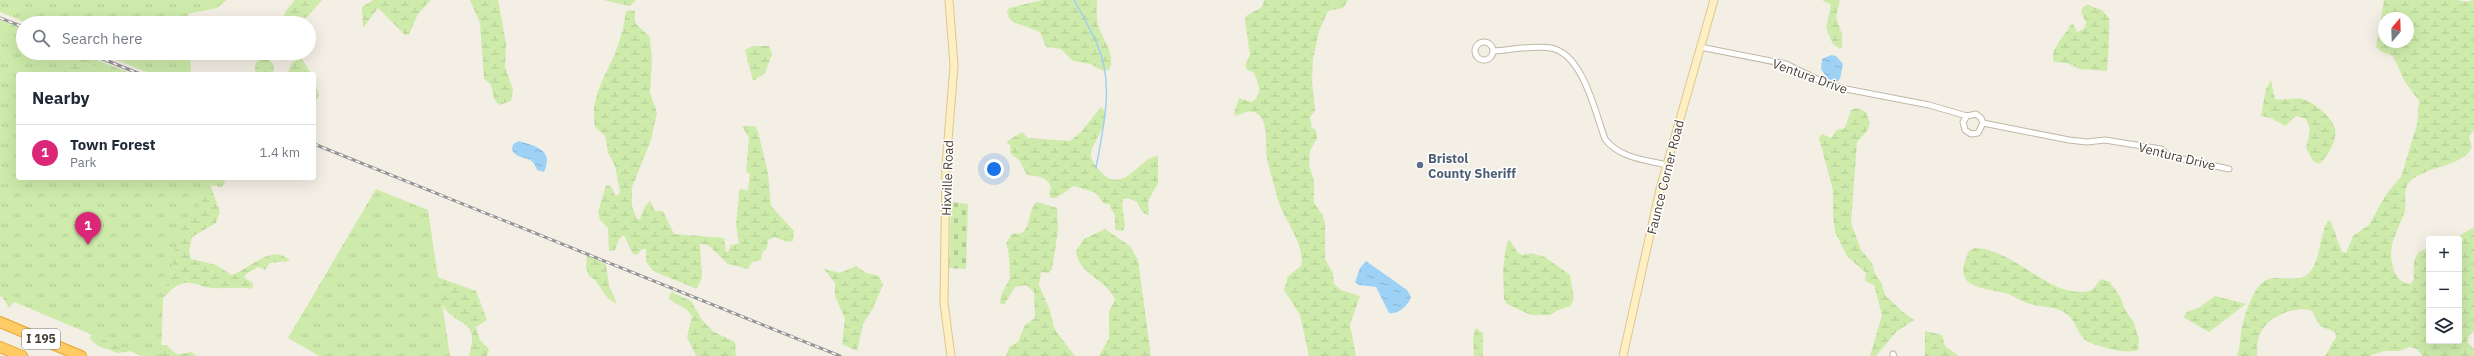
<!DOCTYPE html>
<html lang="en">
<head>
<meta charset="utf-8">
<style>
	body { margin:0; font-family:"IBM Plex Sans",sans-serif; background:#f2f2f3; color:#1f2937 }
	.controls { position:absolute; right:12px; bottom:12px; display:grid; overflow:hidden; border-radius:4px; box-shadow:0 4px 16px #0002 }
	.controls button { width:36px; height:36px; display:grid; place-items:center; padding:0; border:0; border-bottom:1px solid #e0e1e3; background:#fff; color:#1f2937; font:20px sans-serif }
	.compass { position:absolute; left:2378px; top:12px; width:36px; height:36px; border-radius:50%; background:#fff; box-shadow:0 4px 16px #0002; rotate:19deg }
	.you { position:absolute; left:994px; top:169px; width:14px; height:14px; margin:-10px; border:3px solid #fff; border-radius:50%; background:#1a73e8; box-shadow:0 0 0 6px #1a73e833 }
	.badge { display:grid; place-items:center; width:26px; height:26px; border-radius:50%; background:#db2777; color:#fff; font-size:13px; font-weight:700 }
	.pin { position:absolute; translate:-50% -33px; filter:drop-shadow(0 1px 2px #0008) }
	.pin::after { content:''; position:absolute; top:21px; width:14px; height:12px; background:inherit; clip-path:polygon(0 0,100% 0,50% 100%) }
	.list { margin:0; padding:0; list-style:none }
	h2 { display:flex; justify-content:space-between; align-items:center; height:52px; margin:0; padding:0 16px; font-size:17px }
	h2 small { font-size:13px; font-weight:400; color:#747a83 }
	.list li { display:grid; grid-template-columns:26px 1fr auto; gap:12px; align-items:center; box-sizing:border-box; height:56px; padding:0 16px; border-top:1px solid #e0e1e3 }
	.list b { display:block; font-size:15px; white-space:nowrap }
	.list p { margin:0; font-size:13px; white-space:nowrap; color:#747a83 }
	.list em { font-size:13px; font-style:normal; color:#747a83 }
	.icon { flex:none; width:22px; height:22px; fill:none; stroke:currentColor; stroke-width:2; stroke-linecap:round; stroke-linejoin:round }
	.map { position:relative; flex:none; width:2474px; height:356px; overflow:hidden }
	.search { position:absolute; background:#fff; box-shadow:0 4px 16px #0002; left:16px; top:16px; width:300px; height:44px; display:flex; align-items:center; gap:10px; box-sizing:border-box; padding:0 14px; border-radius:22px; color:#747a83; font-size:15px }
	.panel { position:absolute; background:#fff; box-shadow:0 4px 16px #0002; left:16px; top:72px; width:300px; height:108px; border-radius:4px }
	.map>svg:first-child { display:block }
	.wetland { fill:url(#wetland-marsh); fill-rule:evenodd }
	.cemetery { fill:url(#cemetery-stones) }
	.park { fill:url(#park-tufts) }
	.water { fill:url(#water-ripples) }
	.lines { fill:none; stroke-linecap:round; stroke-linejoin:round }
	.stream { stroke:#9dd1f5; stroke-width:1.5 }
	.street-casing { stroke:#c0b7a7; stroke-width:7 }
	.secondary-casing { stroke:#dbc793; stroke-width:9 }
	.highway-casing { stroke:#e9a22a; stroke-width:12 }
	.street { stroke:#fff; stroke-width:5 }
	.secondary { stroke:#fff0c4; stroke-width:7 }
	.highway { stroke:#ffcb65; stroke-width:10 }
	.rail-casing { stroke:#959595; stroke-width:3 }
	.rail { stroke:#fff; stroke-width:1.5; stroke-dasharray:4.5; stroke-linecap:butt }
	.service-dot { fill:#5c6f8a; stroke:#fff; stroke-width:1.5 }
	.labels { text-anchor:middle; stroke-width:3; stroke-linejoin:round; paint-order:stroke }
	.shield { fill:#fff; stroke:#7e7971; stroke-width:1 }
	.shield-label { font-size:12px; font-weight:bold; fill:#473f34 }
	.street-label { font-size:13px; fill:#473f34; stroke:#fff }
	.service-label { font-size:13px; font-weight:bold; fill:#4e5e75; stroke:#fff; text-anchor:start }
</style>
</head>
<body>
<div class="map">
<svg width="2474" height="356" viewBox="0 0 2474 356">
	<defs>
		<pattern id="wetland-marsh" width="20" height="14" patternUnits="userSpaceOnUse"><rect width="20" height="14" fill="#ceebab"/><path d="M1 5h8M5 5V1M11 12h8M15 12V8" fill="none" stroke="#b2cb94"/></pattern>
		<pattern id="cemetery-stones" width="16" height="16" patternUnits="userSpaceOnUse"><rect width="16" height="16" fill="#ceebab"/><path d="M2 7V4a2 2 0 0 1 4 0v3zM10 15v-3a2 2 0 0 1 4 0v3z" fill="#b2cb94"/></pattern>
		<pattern id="park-tufts" width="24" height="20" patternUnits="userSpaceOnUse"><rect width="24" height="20" fill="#ceebab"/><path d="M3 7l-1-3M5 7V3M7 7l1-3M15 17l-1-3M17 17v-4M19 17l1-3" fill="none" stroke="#b2cb94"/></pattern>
		<pattern id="water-ripples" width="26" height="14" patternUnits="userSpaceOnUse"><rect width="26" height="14" fill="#9dd1f5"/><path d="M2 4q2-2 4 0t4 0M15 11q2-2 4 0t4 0" fill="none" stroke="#89b4d3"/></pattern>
	</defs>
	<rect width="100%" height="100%" fill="#f4efe5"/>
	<g class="wetland">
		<polygon points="295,0 322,0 307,17 298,21 284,18 285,12"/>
		<polygon points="373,0 431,0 418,14 409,34 405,35 378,8 363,28 362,7"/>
		<polygon points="470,0 498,0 506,43 505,66 513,90 511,101 499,105 494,99 491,85 484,79 480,23"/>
		<polygon points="603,0 636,0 630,6"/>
		<path d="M1043 0H1097C1097 8 1096 17 1098 25 1102 39 1117 55 1109 70L1104 71 1090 64 1073 61 1061 49 1046 47 1040 32 1013 22 1009 18 1007 11 1009 8Z"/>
		<path d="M1264 0H1348L1343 8 1328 11 1319 31 1313 59 1312 81 1315 111 1310 117 1312 128 1316 130 1317 138 1310 151 1309 165 1314 181V203L1322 214 1325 223V259L1333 273 1334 284 1341 290 1360 296 1350 325 1356 356H1309L1300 315 1284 290 1288 276 1301 266C1306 244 1284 221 1278 200 1275 187 1270 173 1267 159 1265 146 1269 125 1259 115 1251 108 1244 113 1236 116L1234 113 1239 98 1252 102C1263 95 1259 81 1253 72L1247 70 1245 65 1250 55 1245 21 1246 16 1262 7Z"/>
		<polygon points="1822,0 1840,0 1836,17 1842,34 1842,47 1840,49 1833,44 1826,28 1831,5"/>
		<path d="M2384 0H2458L2464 2 2474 0V130L2469 137 2472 147C2465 167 2419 167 2408 184 2402 194 2408 204 2404 214 2398 231 2388 243 2392 263 2394 274 2398 282 2410 284L2414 280C2413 269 2412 253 2425 249L2429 251V341H2459V239H2454L2474 227V331L2469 336 2467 342 2474 349V356H2423L2417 349 2410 347 2399 351H2384L2369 356H2325L2336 337 2335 332 2320 326 2312 311C2296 305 2269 316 2261 332 2257 339 2257 348 2257 356H2237C2240 347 2240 340 2241 332 2243 319 2250 297 2259 286 2272 269 2298 287 2310 272 2321 258 2319 237 2328 220L2331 222 2342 252 2346 253 2353 236 2369 225 2387 193 2401 177 2417 124 2419 101 2405 82 2393 56 2382 52 2376 47ZM2384 18H2408V42H2384Z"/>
		<path d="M2088 5 2102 10 2109 18C2110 24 2108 68 2107 71L2080 69 2067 63 2054 62C2049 48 2066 36 2070 25L2073 24 2077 32 2084 29 2086 22 2081 12 2083 7Z"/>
		<path d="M629 10 635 11V23L650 37 652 61 650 93 657 113 651 140 632 187V206L637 219H640L645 206 650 201 655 211H663L674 234 724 238 726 252H728L731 245 739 243 736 225 739 192 740 189 748 190 750 174 746 171 749 138 742 126H755L758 132 768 173 771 206 794 231 793 241 788 242 774 237 768 240 767 248 762 253 761 260 752 262 748 269 728 264 708 245 700 244 702 277 697 289 653 271 646 262V249H642L637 255 633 254 624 235 619 239 615 250 609 251 608 228 600 220 598 212 606 185 611 186 615 195H619L620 191 615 166 608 153 605 136 595 127C590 98 604 78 615 54 620 40 624 26 626 12Z"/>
		<polygon points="0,20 23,29 23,53 79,53 132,74 0,76"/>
		<polygon points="753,46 769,46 772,54 765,73 753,81 745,50"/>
		<path d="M264 53H268L269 60 274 65 273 74H256C253 65 258 59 264 53Z"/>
		<polygon points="299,58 302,59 311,74 287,74 292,63"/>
		<polygon points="314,80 319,95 314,105"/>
		<path d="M2271 80 2275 99C2284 102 2293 96 2302 99 2314 102 2332 117 2335 129 2338 139 2327 158 2319 164L2313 161 2306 148 2310 130 2306 119 2296 116 2285 126 2271 118 2261 116 2266 89Z"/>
		<path d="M1101 107C1115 118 1092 141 1091 154 1091 160 1096 166 1100 171 1123 198 1142 154 1158 156V183L1148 201 1149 215 1143 213 1137 202 1127 198 1123 199C1120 209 1128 224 1123 231L1115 230V216L1109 204H1104L1096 193 1074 186 1056 198H1051L1049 194 1051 187C1045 175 1038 177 1027 175L1019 160 1011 154 1010 145 1006 142 1022 132 1028 138 1070 141 1081 132Z"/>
		<polygon points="1857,108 1866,112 1870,123 1867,131 1857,142 1851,223 1861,250 1872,263 1875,274 1881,282 1885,295 1903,312 1914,320 1896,332 1876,356 1870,356 1882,315 1874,285 1865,281 1866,273 1847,256 1835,232 1833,216 1833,190 1819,138 1822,134 1831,138 1837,130 1845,128 1851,110"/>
		<path d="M210 184 220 212 216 223 192 237 189 251 191 259 216 265 232 275C249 270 272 242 290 261L270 263 265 270 258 267 246 274 244 278 253 283 252 289C238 286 225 289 211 288 201 287 191 280 181 284 174 286 168 293 163 298L160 345H167C177 356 176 355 191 352L197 356H145L131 351 118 353 98 346 89 338 93 335 15 295 14 302 9 308 2 296 0 214Z"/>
		<path d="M1037 202 1057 208 1058 231 1052 269 1049 273 1041 272 1039 285 1049 308 1055 330 1075 356H1006L1009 347 1018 342 1025 325 1035 318 1034 292 1026 285 1015 287 1004 305 1000 303 1001 295 1010 278C1009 267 1010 254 1006 243L1012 234C1015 233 1018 234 1021 233 1031 228 1028 209 1037 202Z"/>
		<path d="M1105 229 1130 246 1138 260 1151 356H1099L1109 338V311L1115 300C1109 280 1077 274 1076 251L1084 239Z"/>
		<polygon points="1509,239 1518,253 1523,255 1531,253 1545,257 1570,275 1574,298 1571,306 1558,310 1551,315 1531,315 1507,304 1504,299 1503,270 1506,247"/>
		<path d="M1975 248C2014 248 2054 303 2092 290L2101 279 2110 282 2121 298 2125 310 2134 323 2139 340 2138 350C2128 355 2090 346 2083 338 2077 331 2075 321 2068 315 2056 305 2040 308 2027 303 2019 300 2013 295 2005 293 1979 287 1951 288 1969 251Z"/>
		<path d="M587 255 606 264 609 286 617 303C603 300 601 281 589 276L586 268Z"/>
		<polygon points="856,266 866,273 879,276 883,285 872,310 863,324 857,351 842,344 845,319 835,296 835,283 824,269 840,273"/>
		<path d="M434 276 476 291 487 320 476 327 480 340 489 349 487 356H469C480 320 460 327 445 309 439 301 437 286 434 276Z"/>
		<polygon points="672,292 691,301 702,320 714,332 735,342 736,356 696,356 687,337 692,316 687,310 669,299 670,294"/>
		<polygon points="2215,296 2246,304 2209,332 2183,317 2187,312 2200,307"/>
		<polygon points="1476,328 1483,333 1483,356 1474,356 1473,338"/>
		<polygon points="1925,331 1942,335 1945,346 1959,356 1925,356"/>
	</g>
	<polygon class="cemetery" points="951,202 968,204 966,269 949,268"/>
	<g class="park">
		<polygon points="0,0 227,0 217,8 188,14 188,23 27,23 0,12"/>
		<polygon points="0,26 23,35 23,53 67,53 72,55 63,74 18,74 18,178 224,178 225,182 222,187 209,185 193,218 182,222 163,300 161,356 142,356 0,296"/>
		<polygon points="101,53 190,53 191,74 151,74"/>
		<polygon points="85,61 117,74 78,74"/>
		<polygon points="376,189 428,210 450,356 319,356 288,338"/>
	</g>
	<g class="water">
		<polygon points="1831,55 1836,56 1843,64 1840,79 1836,82 1828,79 1821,69 1822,59"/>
		<path d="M519 141C534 146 555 149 544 172L537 170C531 152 520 163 512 150L513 144Z"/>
		<path d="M1366 261 1407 290 1411 297C1409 305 1398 315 1389 313L1376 287 1359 285 1355 282 1360 268Z"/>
	</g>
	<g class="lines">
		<path class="stream" d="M1074 0C1082 14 1090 29 1097 44 1115 84 1103 128 1096 168"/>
		<defs>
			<g id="street">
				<circle cx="1484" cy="51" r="9"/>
				<polyline points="1700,47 1786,64 1825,83 1846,89 1929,105 1967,116 1976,114 1981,118 1983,123 1978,133 1971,134 1965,130 1963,122 1967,116"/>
				<path d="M1493 51C1511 50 1533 45 1551 48 1583 54 1595 112 1605 139 1619 158 1646 160 1667 165"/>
				<polyline points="1983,123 2069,140 2087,142 2105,140 2161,149 2169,156 2229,169"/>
				<polyline points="1893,354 1894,356"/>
			</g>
			<g id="secondary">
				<polyline points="949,0 954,66 946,165 944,303 951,356"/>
				<polyline points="1623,356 1660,189 1714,0"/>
			</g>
			<g id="highway">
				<polyline points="0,322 81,356"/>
				<polyline points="0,347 22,356"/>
			</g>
		</defs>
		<use href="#street" class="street-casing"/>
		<use href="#secondary" class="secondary-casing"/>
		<use href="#highway" class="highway-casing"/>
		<use href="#street" class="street"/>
		<use href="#secondary" class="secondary"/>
		<use href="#highway" class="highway"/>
		<defs>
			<g id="rail">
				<polyline points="0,18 23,27"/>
				<polyline points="88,53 140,74"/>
				<polyline points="314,144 840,356"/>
			</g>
		</defs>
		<use href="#rail" class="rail-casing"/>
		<use href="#rail" class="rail"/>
	</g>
	<circle class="service-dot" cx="1420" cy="165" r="4"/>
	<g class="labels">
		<rect class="shield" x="22" y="329" width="38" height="20" rx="3"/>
		<g class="shield-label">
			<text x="41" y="343">I 195</text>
		</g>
		<g class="street-label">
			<text transform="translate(1810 76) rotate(20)" y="5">Ventura Drive</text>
			<text transform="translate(2177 156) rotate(14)" y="5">Ventura Drive</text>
			<text transform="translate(1665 177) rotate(-76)" y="5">Faunce Corner Road</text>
			<text transform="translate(947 178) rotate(-88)" y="5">Hixville Road</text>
		</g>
		<g class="service-label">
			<text x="1428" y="163">Bristol<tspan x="1428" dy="15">County Sheriff</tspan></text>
		</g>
	</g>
</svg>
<div class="controls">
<button>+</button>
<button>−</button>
<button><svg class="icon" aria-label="layers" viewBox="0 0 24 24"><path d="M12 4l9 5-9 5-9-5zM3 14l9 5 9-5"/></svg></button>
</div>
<svg class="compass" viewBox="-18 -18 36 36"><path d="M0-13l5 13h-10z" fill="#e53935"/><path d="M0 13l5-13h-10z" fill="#747a83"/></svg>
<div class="you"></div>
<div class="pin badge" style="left:88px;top:245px">1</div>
<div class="search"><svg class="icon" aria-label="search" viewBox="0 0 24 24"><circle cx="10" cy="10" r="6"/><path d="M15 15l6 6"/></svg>Search here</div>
<section class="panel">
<h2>Nearby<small></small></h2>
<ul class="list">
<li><span class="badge">1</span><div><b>Town Forest</b><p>Park</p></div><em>1.4 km</em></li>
</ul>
</section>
</div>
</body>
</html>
